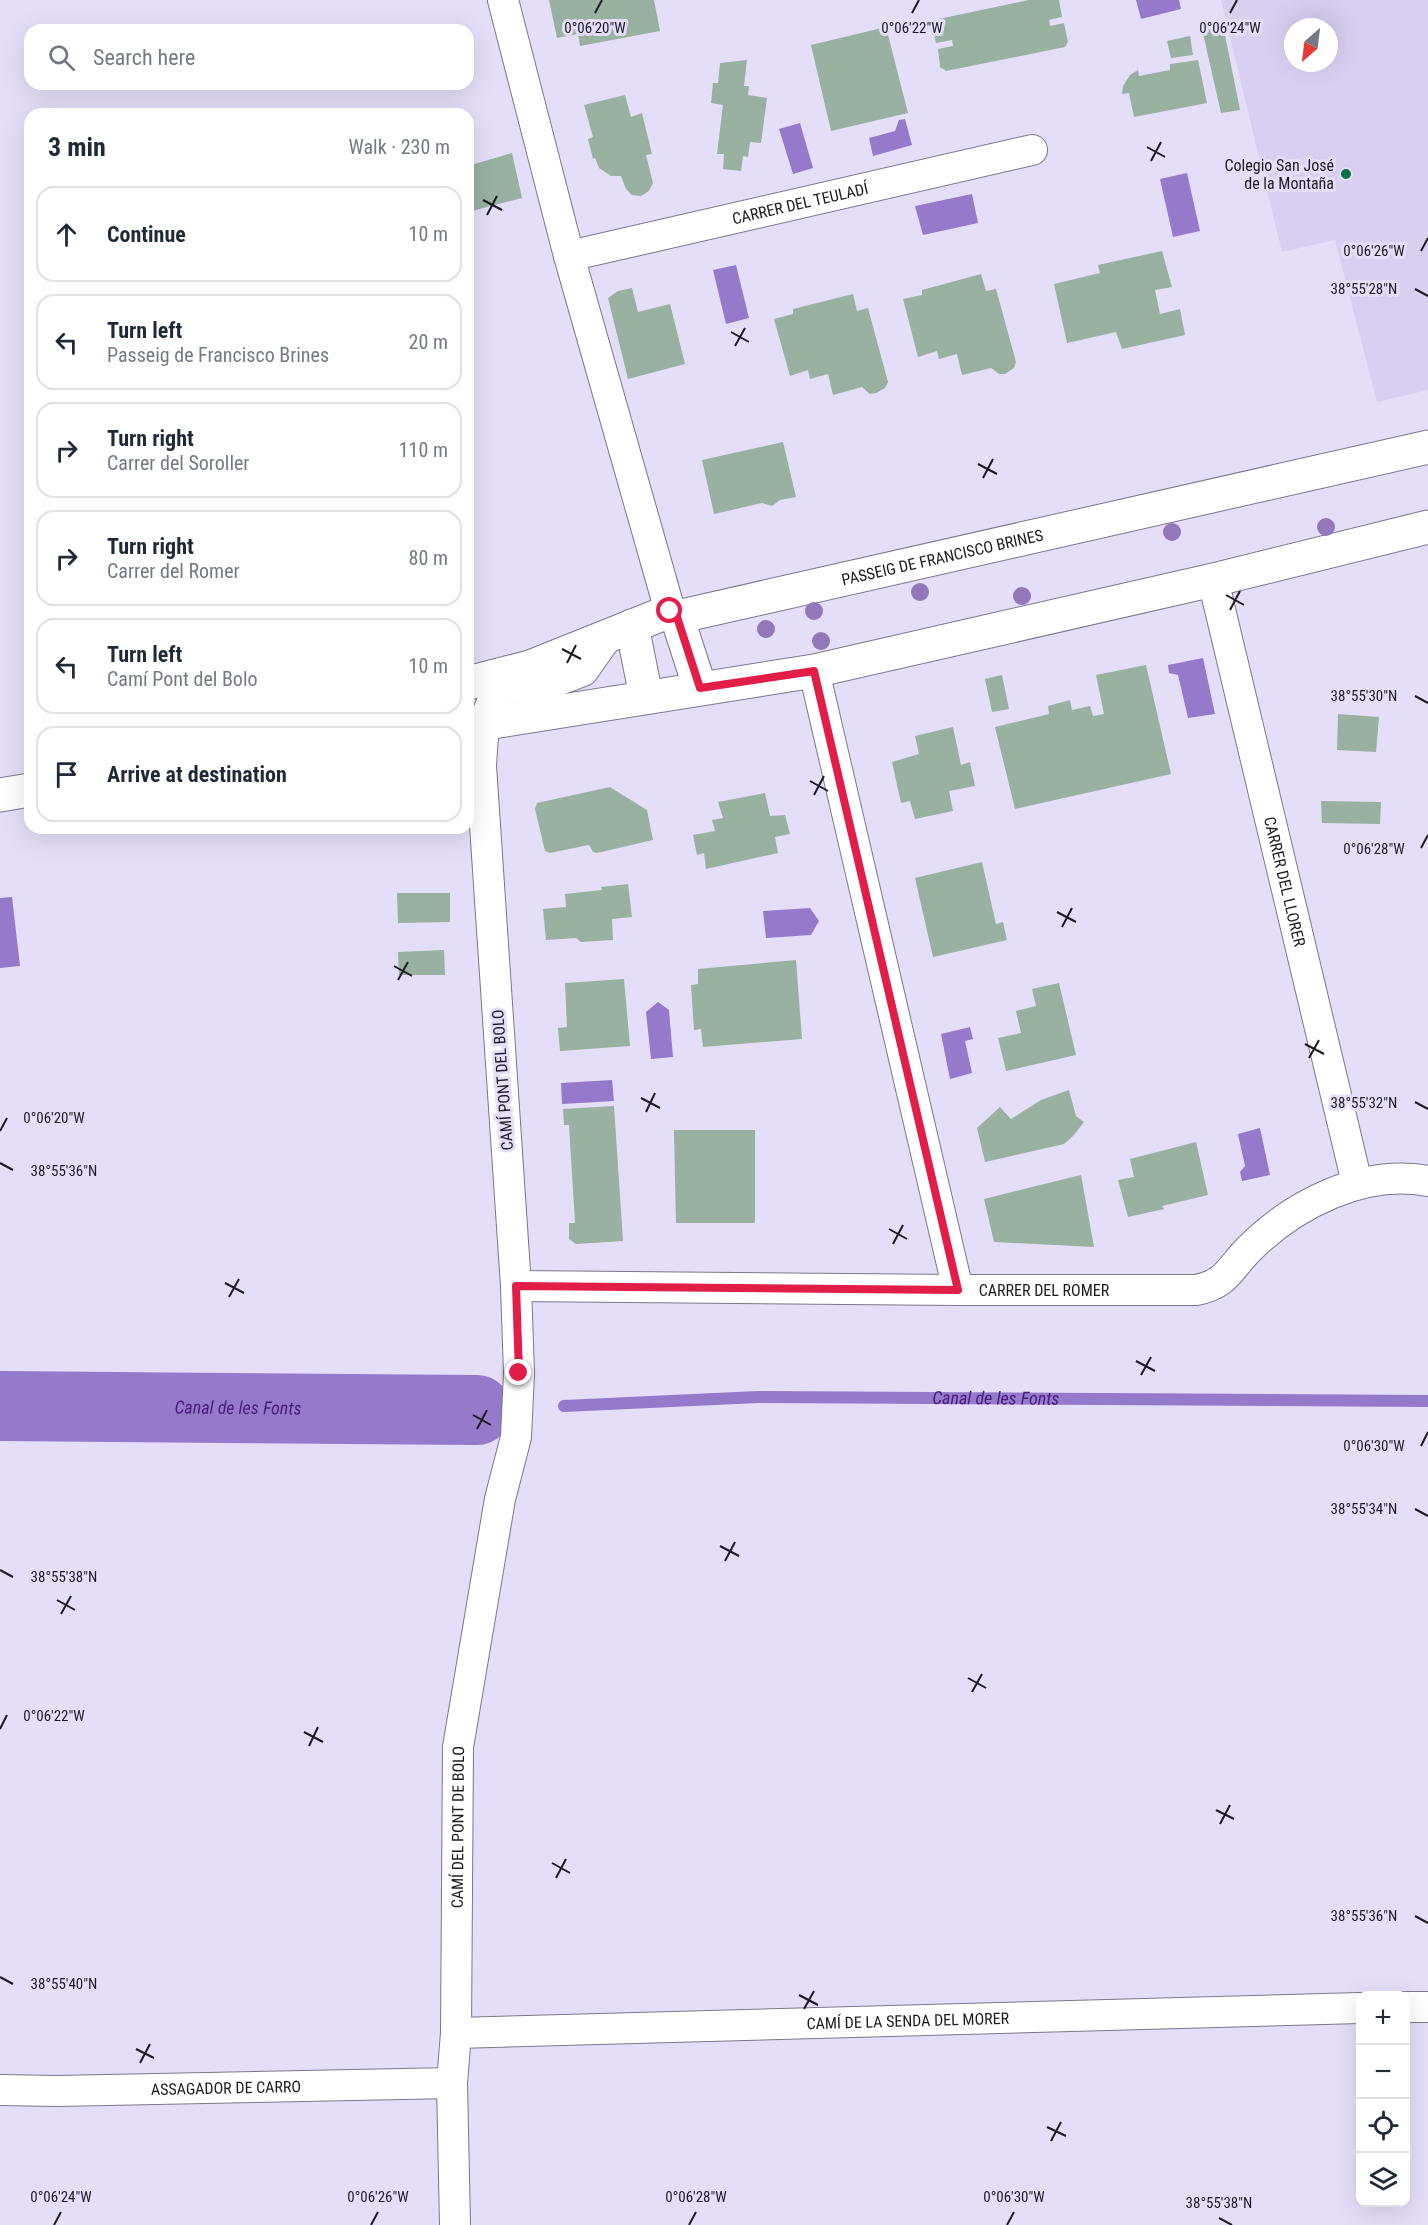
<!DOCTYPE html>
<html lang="en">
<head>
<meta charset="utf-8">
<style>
	body { margin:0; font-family:"Roboto Condensed",sans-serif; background:#f2f2f3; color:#1f2937 }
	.controls { position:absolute; right:18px; bottom:18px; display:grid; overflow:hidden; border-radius:12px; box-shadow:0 6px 24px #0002 }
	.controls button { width:54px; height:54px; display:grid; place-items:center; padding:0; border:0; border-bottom:2px solid #e0e1e3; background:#fff; color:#1f2937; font:30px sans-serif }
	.compass { position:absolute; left:1284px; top:18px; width:54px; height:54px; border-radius:50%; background:#fff; box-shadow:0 6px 24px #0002; rotate:208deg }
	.stop { position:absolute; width:18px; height:18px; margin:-14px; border:4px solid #e11d48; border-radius:50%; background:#fff }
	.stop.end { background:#e11d48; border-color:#fff; box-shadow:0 2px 6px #0008 }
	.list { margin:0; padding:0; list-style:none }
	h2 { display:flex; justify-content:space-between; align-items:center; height:78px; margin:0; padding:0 24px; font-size:26px }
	h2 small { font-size:20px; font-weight:400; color:#747a83 }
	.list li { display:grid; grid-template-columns:39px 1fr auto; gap:18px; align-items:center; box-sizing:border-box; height:96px; margin:0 12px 12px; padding:0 12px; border:2px solid #e0e1e3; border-radius:18px }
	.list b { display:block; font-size:22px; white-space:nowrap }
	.list p { margin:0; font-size:20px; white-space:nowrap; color:#747a83 }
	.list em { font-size:20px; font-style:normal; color:#747a83 }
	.icon { flex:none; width:33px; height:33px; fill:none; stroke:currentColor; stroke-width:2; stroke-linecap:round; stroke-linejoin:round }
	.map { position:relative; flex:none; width:1428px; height:2225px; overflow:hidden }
	.search { position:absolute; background:#fff; box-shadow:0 6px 24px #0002; left:24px; top:24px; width:450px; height:66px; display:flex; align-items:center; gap:15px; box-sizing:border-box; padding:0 21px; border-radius:18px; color:#747a83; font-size:22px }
	.panel { position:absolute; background:#fff; box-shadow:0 6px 24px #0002; left:24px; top:108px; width:450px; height:726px; border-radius:18px }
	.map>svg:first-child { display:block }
	.built { fill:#d9d0f1; fill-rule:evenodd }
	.water { fill:#9579cb }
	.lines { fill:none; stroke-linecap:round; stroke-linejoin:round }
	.stream { stroke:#9579cb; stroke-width:12 }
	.river { stroke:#9579cb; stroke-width:70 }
	.building { fill:#98b1a1 }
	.minor-casing { stroke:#7d768d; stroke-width:32 }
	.tertiary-casing { stroke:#7d768d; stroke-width:35 }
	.minor { stroke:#fff; stroke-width:30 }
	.tertiary { stroke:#fff; stroke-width:33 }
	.tree { fill:#9278b9 }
	.route { stroke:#e11d48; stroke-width:8 }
	.ticks { fill:none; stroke:#1d1a23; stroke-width:2 }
	.poi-dot { fill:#0e7047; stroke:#e5def8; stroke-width:2 }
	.labels { text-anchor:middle; stroke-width:6; stroke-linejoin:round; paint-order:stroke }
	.poi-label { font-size:16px; fill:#1d1a23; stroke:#e5def8; text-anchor:end }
	.street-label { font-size:16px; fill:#1d1a23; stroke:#e5def8 }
	.water-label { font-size:18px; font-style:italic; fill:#481c7e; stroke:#e5def8 }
	.ticks-label { font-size:15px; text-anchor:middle; fill:#1d1a23; stroke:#e5def8; stroke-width:6; stroke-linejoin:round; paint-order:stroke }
</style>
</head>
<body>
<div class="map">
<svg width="1428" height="2225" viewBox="0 0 1428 2225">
	<rect width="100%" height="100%" fill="#e5def8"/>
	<path class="built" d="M1221 0H1428V390L1377 402 1335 240 1282 252ZM1293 27H1329V63H1293Z"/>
	<g class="water">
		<polygon points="1136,0 1179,0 1181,9 1141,19"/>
		<polygon points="905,119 912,145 873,156 869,138 895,131 899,120"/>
		<polygon points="800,123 813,168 793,174 779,129"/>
		<polygon points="1187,173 1200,231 1173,237 1160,179"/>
		<polygon points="972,194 978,223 923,235 915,206"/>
		<polygon points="736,265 749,318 726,324 713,270"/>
		<polygon points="1203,658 1215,714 1188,718 1178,675 1169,673 1168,665"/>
		<polygon points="12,897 20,966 0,968 0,898"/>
		<polygon points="810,908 819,921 811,935 766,938 763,911"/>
		<polygon points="658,1002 669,1010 673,1057 651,1059 646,1012"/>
		<polygon points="970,1027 973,1039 965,1041 972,1073 950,1079 941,1034"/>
		<polygon points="612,1080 614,1101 562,1104 561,1083"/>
		<polygon points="1260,1128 1270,1175 1242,1181 1240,1172 1245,1166 1238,1134"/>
	</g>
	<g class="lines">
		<path class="stream" id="s1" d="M564 1406 758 1397 1428 1401"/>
		<path class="river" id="s2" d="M0 1406 477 1410"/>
	</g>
	<g class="building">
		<polygon points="549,0 654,0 660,31 580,46 578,34 557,38"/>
		<polygon points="1029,0 1059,0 1062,17 1049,20 1050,26 1064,23 1068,42 1065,47 946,71 940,67 938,49 953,46 952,40 936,43 932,24 934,20"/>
		<polygon points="1223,25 1240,110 1221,113 1202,29"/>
		<polygon points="886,27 908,113 831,131 811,45"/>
		<polygon points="1190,36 1193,55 1171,58 1167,41"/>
		<polygon points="747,60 744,86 749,86 748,95 767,98 761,143 750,142 748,157 743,156 741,171 723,169 724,154 717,154 723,105 711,103 713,83 718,83 720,63"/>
		<polygon points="1198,60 1207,103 1134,117 1129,93 1122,94 1123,86 1130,75 1138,70 1139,76 1170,70 1170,64"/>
		<polygon points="625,95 631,117 642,113 652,154 646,155 653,183 649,191 641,196 632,195 626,189 621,176 611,176 599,168 595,158 593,159 588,139 593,137 584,105"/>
		<polygon points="512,153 522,198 468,212 468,166"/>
		<polygon points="1162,251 1172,287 1155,290 1160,314 1180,309 1185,335 1122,349 1116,332 1067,343 1054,284 1100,273 1098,265"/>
		<polygon points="981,274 986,291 996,289 1016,362 1014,368 1005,374 999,374 991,368 962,375 957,354 939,359 937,351 918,357 903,299 922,295 922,290"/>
		<polygon points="632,288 638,312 670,304 685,364 628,379 608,298 618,291"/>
		<polygon points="853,294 857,311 868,308 888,382 885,388 876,393 870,394 862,387 833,395 828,374 810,379 808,370 790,376 774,319 793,314 793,309"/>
		<polygon points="783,442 796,497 780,500 772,506 762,503 714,514 702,460"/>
		<polygon points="1146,665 1171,774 1015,809 995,727 1049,714 1048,706 1070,700 1072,710 1090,706 1093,716 1104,714 1096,675"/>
		<polygon points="1002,675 1009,709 992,712 985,679"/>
		<polygon points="1338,714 1379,717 1376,752 1337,750"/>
		<polygon points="953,727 961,765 970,762 975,786 949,791 953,811 915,819 910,801 901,803 892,762 919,754 915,736"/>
		<polygon points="610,787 647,810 653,840 597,853 593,852 589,845 550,853 545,851 535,809 537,803"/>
		<polygon points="765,793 770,816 785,815 790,834 775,837 778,853 706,869 704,853 697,855 693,835 715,831 712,820 723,818 718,802"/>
		<polygon points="1321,801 1381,802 1380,824 1322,823"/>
		<polygon points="982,862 996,924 1003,922 1007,940 933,957 915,878"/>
		<polygon points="628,884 632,917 612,919 613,940 581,942 576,938 546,940 543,909 566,907 565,894 602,890 601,887"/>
		<polygon points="397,893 450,893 450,922 398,923"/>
		<polygon points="444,950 445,975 399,975 398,952"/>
		<polygon points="796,960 802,1039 703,1047 701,1029 694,1030 691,985 698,984 698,969"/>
		<polygon points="624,979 630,1046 560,1051 558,1028 567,1027 565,983"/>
		<polygon points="1059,983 1076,1055 1006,1071 998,1038 1021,1033 1016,1011 1036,1006 1032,989"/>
		<polygon points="1069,1090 1076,1116 1084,1122 1073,1136 1064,1144 985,1162 977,1128 1000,1107 1011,1119 1041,1100"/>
		<polygon points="614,1106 623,1241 576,1244 569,1239 569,1223 575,1223 569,1125 564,1125 563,1109"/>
		<polygon points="674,1130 755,1130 755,1223 676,1223"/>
		<polygon points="1196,1142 1208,1195 1162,1206 1164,1209 1128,1217 1118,1180 1134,1177 1130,1159"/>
		<polygon points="1081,1175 1094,1247 994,1242 984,1199"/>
	</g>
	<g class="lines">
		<defs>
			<g id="minor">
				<polyline points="503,0 569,256 670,611"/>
				<path id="s3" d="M569 256 1032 150"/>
				<path id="s4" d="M1213 580 1357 1183"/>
				<polyline points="814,671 958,1290"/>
				<path id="s5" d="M516 1286 958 1290H1196C1227 1284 1229 1269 1249 1249 1294 1204 1363 1169 1428 1181"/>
				<polyline points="1406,2007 1428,2007"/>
				<path id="s6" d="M456 2033 1360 2008"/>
				<path id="s7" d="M0 2090 57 2091 452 2083"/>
				<path id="s8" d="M455 2225 452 2083 456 2033 458 1747 500 1499 516 1437 519 1373 516 1286 481 766C483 738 482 711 501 689L554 682 583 671 607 637"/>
			</g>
			<g id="tertiary">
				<polyline points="677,617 700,688"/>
				<polyline points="632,626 646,696"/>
				<path id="s9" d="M468 683 530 667 670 611 677 617 1428 447"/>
				<polyline points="468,726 814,671 1213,580 1428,527"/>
				<polyline points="0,795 30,790"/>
			</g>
		</defs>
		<use href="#minor" class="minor-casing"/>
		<use href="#tertiary" class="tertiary-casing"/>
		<use href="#minor" class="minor"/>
		<use href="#tertiary" class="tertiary"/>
	</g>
	<g class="tree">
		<circle cx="1326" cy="527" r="9"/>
		<circle cx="1172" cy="532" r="9"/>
		<circle cx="920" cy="592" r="9"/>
		<circle cx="1022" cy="596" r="9"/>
		<circle cx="814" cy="611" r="9"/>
		<circle cx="766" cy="629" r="9"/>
		<circle cx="821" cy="641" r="9"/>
	</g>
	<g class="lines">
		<polyline class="route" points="519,1373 516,1286 958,1290 814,671 700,688 677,617 670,611"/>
	</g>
	<path class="ticks" d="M595 13 602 0M912 13 919 0M1230 13 1237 0M1147 147 1165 157M1151 161 1161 142M483 200 502 210M487 215 497 196M1421 251 1428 238M1415 289 1428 296M731 332 749 342M735 346 745 328M978 464 997 474M983 478 993 459M1226 595 1244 605M1230 610 1240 591M562 649 581 659M567 663 576 645M1415 696 1428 703M810 781 828 791M814 795 824 776M1421 848 1428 835M1057 912 1076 922M1062 927 1072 908M394 966 412 976M398 980 408 962M1305 1044 1324 1054M1309 1058 1319 1040M641 1098 660 1108M1415 1102 1428 1109M646 1112 655 1093M0 1131 7 1118M0 1163 13 1170M889 1229 907 1239M893 1244 903 1225M225 1283 244 1293M229 1297 239 1279M1136 1361 1155 1371M1141 1375 1151 1357M473 1415 491 1425M477 1429 487 1410M1421 1446 1428 1432M1415 1509 1428 1516M720 1546 739 1556M725 1561 735 1542M0 1570 13 1577M57 1600 75 1610M61 1614 71 1596M968 1678 986 1688M972 1692 982 1674M0 1729 7 1715M304 1732 323 1742M309 1746 318 1727M1216 1810 1234 1819M1220 1824 1230 1805M552 1863 570 1873M556 1878 566 1859M1415 1916 1428 1923M0 1977 13 1984M799 1995 818 2005M804 2009 814 1991M136 2049 154 2058M140 2063 150 2044M1047 2127 1066 2136M1051 2141 1061 2122M1219 2218 1232 2225M54 2225 61 2212M371 2225 378 2212M689 2225 696 2212M1007 2225 1014 2212"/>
	<circle class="poi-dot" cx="1346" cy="174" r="6"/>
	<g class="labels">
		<g class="poi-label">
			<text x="1334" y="171">Colegio San José<tspan x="1334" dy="18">de la Montaña</tspan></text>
		</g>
		<g class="street-label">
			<text dy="6" stroke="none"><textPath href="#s3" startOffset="237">CARRER DEL TEULADÍ</textPath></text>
			<text dy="6" stroke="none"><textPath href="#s9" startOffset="496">PASSEIG DE FRANCISCO BRINES</textPath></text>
			<text dy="6" stroke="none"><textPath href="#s4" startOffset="310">CARRER DEL LLORER</textPath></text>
			<text transform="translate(502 1080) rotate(-94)" y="6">CAMÍ PONT DEL BOLO</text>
			<text dy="6" stroke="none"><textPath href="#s5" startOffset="528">CARRER DEL ROMER</textPath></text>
			<text dy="6" stroke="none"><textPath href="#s8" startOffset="398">CAMÍ DEL PONT DE BOLO</textPath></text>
			<text dy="6" stroke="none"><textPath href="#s6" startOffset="452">CAMÍ DE LA SENDA DEL MORER</textPath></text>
			<text dy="6" stroke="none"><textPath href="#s7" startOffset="226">ASSAGADOR DE CARRO</textPath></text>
		</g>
		<g class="water-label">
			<text dy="6" stroke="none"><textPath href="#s1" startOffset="432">Canal de les Fonts</textPath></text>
			<text dy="6" stroke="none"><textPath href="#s2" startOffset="238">Canal de les Fonts</textPath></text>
		</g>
	</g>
	<g class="ticks-label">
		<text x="595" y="33">0°06'20"W</text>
		<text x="912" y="33">0°06'22"W</text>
		<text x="1230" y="33">0°06'24"W</text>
		<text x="1374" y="256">0°06'26"W</text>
		<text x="1364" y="294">38°55'28"N</text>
		<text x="1364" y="701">38°55'30"N</text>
		<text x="1374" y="854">0°06'28"W</text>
		<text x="1364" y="1108">38°55'32"N</text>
		<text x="54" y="1123">0°06'20"W</text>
		<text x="64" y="1176">38°55'36"N</text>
		<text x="1374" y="1451">0°06'30"W</text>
		<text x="1364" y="1514">38°55'34"N</text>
		<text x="64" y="1582">38°55'38"N</text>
		<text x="54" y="1721">0°06'22"W</text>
		<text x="1364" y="1921">38°55'36"N</text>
		<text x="64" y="1989">38°55'40"N</text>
		<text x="61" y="2202">0°06'24"W</text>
		<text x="378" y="2202">0°06'26"W</text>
		<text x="696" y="2202">0°06'28"W</text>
		<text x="1014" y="2202">0°06'30"W</text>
		<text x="1219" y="2208">38°55'38"N</text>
	</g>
</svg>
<div class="controls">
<button>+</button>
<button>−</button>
<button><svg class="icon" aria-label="locate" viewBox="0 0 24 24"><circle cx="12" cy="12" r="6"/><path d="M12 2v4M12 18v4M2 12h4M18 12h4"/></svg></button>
<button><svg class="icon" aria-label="layers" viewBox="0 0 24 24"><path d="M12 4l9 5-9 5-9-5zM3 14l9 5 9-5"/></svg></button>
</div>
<svg class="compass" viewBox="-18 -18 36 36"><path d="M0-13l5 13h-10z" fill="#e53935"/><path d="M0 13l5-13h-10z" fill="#747a83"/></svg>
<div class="stop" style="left:670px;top:611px"></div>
<div class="stop end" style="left:519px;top:1373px"></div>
<div class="search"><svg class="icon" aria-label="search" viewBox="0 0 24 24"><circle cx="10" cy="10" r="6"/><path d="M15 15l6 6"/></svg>Search here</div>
<section class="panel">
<h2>3 min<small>Walk · 230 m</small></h2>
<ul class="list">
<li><svg class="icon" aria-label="ahead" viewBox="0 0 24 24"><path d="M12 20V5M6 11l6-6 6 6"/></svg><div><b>Continue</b></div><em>10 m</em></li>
<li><svg class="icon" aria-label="left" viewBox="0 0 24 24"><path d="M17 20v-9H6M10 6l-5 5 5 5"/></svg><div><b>Turn left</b><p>Passeig de Francisco Brines</p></div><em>20 m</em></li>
<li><svg class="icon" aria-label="right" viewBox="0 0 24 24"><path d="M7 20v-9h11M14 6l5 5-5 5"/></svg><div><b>Turn right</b><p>Carrer del Soroller</p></div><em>110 m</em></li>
<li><svg class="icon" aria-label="right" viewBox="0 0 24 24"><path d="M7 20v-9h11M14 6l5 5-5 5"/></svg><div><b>Turn right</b><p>Carrer del Romer</p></div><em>80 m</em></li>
<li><svg class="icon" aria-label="left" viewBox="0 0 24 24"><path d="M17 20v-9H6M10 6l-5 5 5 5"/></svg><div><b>Turn left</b><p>Camí Pont del Bolo</p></div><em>10 m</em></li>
<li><svg class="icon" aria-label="arrive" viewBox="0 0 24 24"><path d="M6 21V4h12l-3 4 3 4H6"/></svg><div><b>Arrive at destination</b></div></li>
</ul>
</section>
</div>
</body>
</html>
